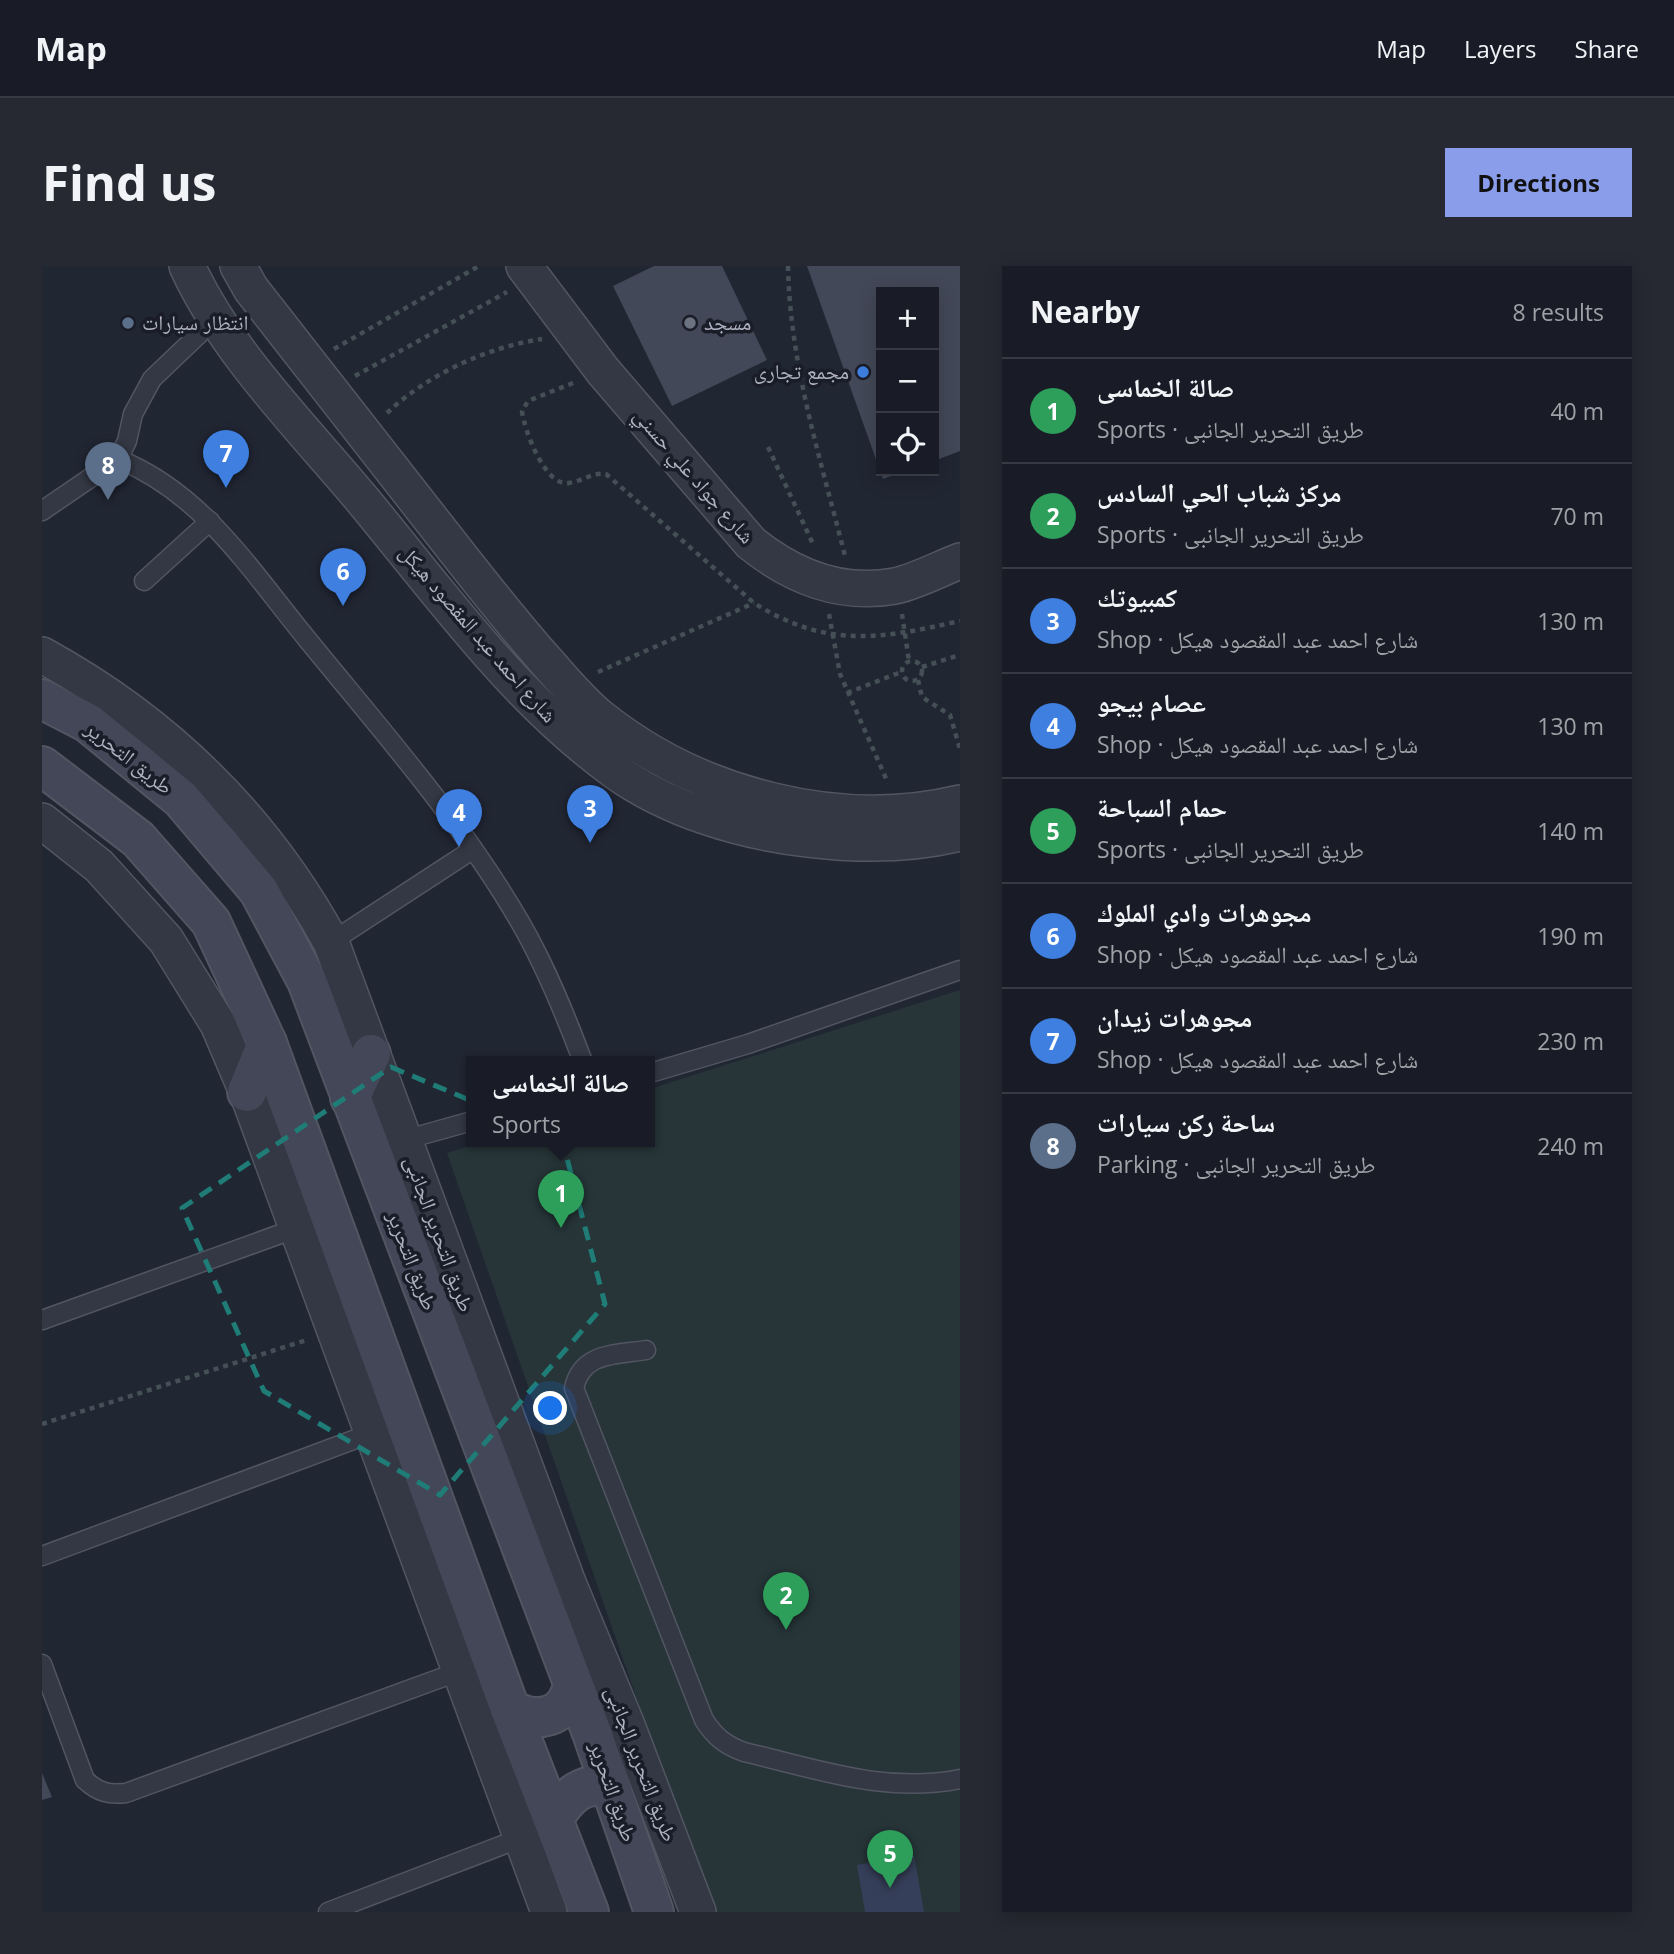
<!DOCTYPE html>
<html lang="en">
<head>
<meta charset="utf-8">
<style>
	body { margin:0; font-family:"Open Sans","Noto Naskh Arabic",sans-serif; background:#262932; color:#f1f3f6 }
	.controls { position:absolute; right:21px; top:21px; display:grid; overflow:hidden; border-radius:0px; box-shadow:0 4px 18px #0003 }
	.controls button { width:63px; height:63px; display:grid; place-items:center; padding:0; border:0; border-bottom:2px solid #373a43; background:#191c26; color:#f1f3f6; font:35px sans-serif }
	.you { position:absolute; left:509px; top:1143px; width:24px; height:24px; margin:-18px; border:5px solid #fff; border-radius:50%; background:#1a73e8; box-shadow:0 0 0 10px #1a73e833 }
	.badge { display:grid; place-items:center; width:46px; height:46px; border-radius:50%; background:#8a9deb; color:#fff; font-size:23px; font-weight:700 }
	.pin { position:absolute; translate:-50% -58px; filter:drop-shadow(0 2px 4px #0008) }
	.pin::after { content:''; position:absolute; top:37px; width:24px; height:21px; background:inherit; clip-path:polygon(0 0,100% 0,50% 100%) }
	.popup { position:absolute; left:424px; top:790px; width:189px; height:91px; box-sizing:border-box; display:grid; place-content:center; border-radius:0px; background:#191c26; filter:drop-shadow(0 2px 5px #0005); font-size:23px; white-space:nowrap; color:#9fa1a7 }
	.popup b { font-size:26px; color:#f1f3f6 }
	.popup::after { content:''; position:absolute; left:50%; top:100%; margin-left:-14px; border:14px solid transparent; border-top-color:#191c26 }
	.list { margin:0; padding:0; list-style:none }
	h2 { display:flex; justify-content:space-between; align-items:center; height:91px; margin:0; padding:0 28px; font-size:30px }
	h2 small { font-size:23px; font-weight:400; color:#9fa1a7 }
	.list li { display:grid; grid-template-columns:46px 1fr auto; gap:21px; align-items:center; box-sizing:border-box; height:105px; padding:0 28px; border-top:2px solid #373a43 }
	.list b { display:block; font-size:26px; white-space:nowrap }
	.list p { margin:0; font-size:23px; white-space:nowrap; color:#9fa1a7 }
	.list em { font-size:23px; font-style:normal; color:#9fa1a7 }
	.icon { flex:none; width:38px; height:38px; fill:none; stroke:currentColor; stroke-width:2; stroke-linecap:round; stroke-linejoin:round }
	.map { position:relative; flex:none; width:918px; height:1646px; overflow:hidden; border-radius:0px }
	header { display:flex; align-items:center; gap:42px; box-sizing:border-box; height:98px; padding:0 35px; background:#191c26; border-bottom:2px solid #373a43 }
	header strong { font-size:33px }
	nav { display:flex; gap:38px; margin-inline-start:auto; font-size:24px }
	.intro { display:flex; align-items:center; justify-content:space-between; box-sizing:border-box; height:168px; padding:0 42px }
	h1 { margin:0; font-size:49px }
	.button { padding:18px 32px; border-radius:0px; background:#8a9deb; color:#111; font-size:24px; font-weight:700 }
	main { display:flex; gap:42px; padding:0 42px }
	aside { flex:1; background:#191c26; border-radius:0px; box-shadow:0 4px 18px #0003 }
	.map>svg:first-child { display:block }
	.green { fill:#273538 }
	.water { fill:#363f59 }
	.building { fill:#434858 }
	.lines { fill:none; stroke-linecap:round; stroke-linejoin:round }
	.lane-casing { stroke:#525562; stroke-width:21 }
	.street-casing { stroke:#525562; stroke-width:38 }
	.secondary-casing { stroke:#525562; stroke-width:42 }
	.path { stroke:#455056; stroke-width:4.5; stroke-dasharray:5 5; stroke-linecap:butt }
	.lane { stroke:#343844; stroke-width:18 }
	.street { stroke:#343844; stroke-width:35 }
	.secondary { stroke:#434757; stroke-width:38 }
	.marked { fill:none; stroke:#1f7c76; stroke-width:5; stroke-dasharray:14 9; stroke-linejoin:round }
	.service-dot { fill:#5c6f8a; stroke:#1a1d28; stroke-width:2.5 }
	.worship-dot { fill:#6b7280; stroke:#1a1d28; stroke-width:2.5 }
	.shop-dot { fill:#3f7fe0; stroke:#1a1d28; stroke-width:2.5 }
	.labels { text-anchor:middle; stroke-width:7; stroke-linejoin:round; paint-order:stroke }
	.poi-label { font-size:21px; fill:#aeb2c1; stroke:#1a1d28; text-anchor:start }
	.street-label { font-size:21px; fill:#aeb2c1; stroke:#1a1d28 }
</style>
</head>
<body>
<header>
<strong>Map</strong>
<nav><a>Map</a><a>Layers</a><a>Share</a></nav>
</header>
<div class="intro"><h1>Find us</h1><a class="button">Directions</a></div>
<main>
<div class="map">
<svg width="918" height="1646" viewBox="0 0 918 1646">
	<rect width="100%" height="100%" fill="#212633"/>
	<polygon class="green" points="918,724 918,1646 669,1646 405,887 440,876 608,876 608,823"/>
	<polygon class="water" points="872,1589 882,1646 823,1646 815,1599"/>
	<g class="building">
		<polygon points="612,0 680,0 725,94 630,140 571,20"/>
		<polygon points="765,0 918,0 918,185 892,195 892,26 839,26 839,205 862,205 841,213"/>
		<polygon points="0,1507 10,1531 0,1534"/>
	</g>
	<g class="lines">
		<defs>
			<g id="lane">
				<path d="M76 193C161 227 209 305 265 373 339 464 419 554 478 656 504 701 523 748 541 796"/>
				<polyline points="0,245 76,193 85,175 91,148 110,113 175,51"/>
				<polyline points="102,315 168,255"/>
				<polyline points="289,676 430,584"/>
				<polyline points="608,807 706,778 918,704"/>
				<polyline points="362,874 430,855"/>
				<polyline points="0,1054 255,962"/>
				<path d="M604 1084C573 1089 540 1086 532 1122L662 1454C673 1471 683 1479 702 1486 775 1503 843 1528 918 1513"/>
				<polyline points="0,1290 330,1167"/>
				<path d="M0 1398 43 1514C56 1526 66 1529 84 1527L418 1405"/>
				<polyline points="286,1646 479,1572"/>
			</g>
			<g id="street">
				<path d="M145 0C185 87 258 159 319 232 398 327 472 432 573 505 627 544 701 566 766 573 815 579 870 579 918 567"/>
				<path d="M196 0 209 23C268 99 328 175 388 252 426 300 463 349 504 395 522 415 539 436 559 452 657 530 796 566 918 537"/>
				<path d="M482 0 561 105 709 277C750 310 799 330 853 320 875 315 897 303 918 295"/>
				<path d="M0 389C124 457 221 552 289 676L526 1317 584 1457 656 1646"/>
				<polyline points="0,555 57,600 124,674 176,758 205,826 507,1646"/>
			</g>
			<g id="secondary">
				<polyline points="0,433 46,457 139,533 217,625 265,715 550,1467 612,1646"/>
				<polyline points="0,500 96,573 169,656 225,777 468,1443 547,1646"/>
				<polyline points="205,826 225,777"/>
				<polyline points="308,832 329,788"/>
				<path d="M468 1443C495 1458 524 1453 531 1419"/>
				<path d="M511 1553C526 1530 540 1514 569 1522"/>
			</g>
		</defs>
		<use href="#lane" class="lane-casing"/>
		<use href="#street" class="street-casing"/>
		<use href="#secondary" class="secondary-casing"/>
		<g class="path">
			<path d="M746 0C748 100 779 194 803 290"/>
			<polyline points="292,83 437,0"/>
			<polyline points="313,110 465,26"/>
			<path d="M531 117 486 135 480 145C482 164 504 222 527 217 541 215 550 206 564 208L712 337C785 383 838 373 918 355"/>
			<path d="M345 147C385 109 445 81 500 73"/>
			<polyline points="726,181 771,278"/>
			<polyline points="787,348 798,408 846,517"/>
			<polyline points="860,348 867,395"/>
			<circle cx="870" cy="405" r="10"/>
			<polyline points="880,401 918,389"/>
			<polyline points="556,406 712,337"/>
			<polyline points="876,414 880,431 908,449 918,483"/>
			<polyline points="805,427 859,406"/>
			<polyline points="0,1158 265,1074"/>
		</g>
		<use href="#lane" class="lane"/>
		<use href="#street" class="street"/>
		<use href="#secondary" class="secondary"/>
	</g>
	<path class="marked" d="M349 801 520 873 563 1038 398 1229 222 1125 140 942Z"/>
	<circle class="service-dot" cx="86" cy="57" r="7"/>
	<circle class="worship-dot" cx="648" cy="57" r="7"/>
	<circle class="shop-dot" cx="821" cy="106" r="7"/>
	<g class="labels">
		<g class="poi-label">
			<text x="100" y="64">انتظار سيارات</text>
			<text x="662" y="64">مسجد</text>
			<text x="807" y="113" text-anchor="end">مجمع تجارى</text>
		</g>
		<g class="street-label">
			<text transform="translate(652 210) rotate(49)" y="7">شارع جواد علي حسني</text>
			<text transform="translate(436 368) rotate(49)" y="7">شارع احمد عبد المقصود هيكل</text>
			<text transform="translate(87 492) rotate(38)" y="7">طريق التحرير</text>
			<text transform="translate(397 968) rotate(70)" y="7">طريق التحرير الجانبى</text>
			<text transform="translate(370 995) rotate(69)" y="7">طريق التحرير</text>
			<text transform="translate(599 1498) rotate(69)" y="7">طريق التحرير الجانبى</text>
			<text transform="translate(571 1526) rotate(71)" y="7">طريق التحرير</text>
		</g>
	</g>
</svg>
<div class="controls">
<button>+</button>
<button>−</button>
<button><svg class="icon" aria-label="locate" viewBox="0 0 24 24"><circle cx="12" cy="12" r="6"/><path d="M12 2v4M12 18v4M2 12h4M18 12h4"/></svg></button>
</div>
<div class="you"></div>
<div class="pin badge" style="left:519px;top:962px;background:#2e9e5b">1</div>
<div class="popup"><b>صالة الخماسى</b>Sports</div>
<div class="pin badge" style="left:744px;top:1364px;background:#2e9e5b">2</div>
<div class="pin badge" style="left:548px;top:577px;background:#3f7fe0">3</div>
<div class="pin badge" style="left:417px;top:581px;background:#3f7fe0">4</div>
<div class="pin badge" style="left:848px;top:1622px;background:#2e9e5b">5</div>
<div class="pin badge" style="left:301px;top:340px;background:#3f7fe0">6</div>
<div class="pin badge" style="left:184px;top:222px;background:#3f7fe0">7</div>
<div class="pin badge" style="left:66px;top:234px;background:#5c6f8a">8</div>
</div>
<aside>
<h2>Nearby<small>8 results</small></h2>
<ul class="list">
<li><span class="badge" style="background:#2e9e5b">1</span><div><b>صالة الخماسى</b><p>Sports · طريق التحرير الجانبى</p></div><em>40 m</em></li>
<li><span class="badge" style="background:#2e9e5b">2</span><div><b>مركز شباب الحي السادس</b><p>Sports · طريق التحرير الجانبى</p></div><em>70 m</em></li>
<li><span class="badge" style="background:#3f7fe0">3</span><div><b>كمبيوتك</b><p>Shop · شارع احمد عبد المقصود هيكل</p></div><em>130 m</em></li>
<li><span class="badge" style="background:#3f7fe0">4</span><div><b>عصام بيجو</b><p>Shop · شارع احمد عبد المقصود هيكل</p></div><em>130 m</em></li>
<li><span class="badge" style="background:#2e9e5b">5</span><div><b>حمام السباحة</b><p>Sports · طريق التحرير الجانبى</p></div><em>140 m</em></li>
<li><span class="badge" style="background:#3f7fe0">6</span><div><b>مجوهرات وادي الملوك</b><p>Shop · شارع احمد عبد المقصود هيكل</p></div><em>190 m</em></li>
<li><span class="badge" style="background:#3f7fe0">7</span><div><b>مجوهرات زيدان</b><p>Shop · شارع احمد عبد المقصود هيكل</p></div><em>230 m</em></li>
<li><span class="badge" style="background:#5c6f8a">8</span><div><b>ساحة ركن سيارات</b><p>Parking · طريق التحرير الجانبى</p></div><em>240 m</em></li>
</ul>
</aside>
</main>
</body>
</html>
